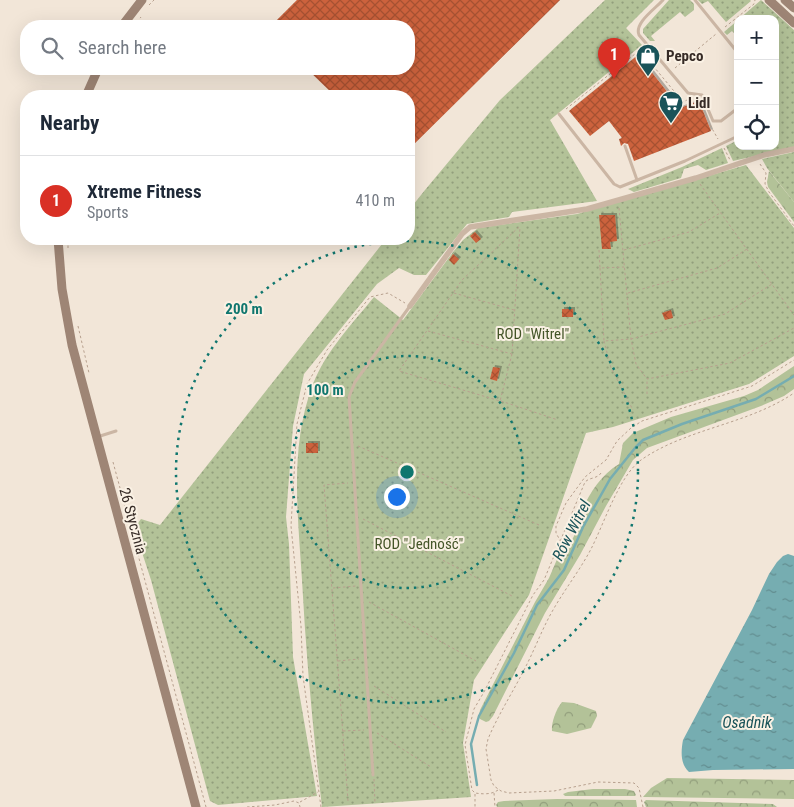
<!DOCTYPE html>
<html lang="en">
<head>
<meta charset="utf-8">
<style>
	body { margin:0; font-family:"Roboto Condensed",sans-serif; background:#f6f6f7; color:#1f2937 }
	.controls { position:absolute; right:15px; top:15px; display:grid; overflow:hidden; border-radius:10px; box-shadow:0 5px 20px #0002 }
	.controls button { width:45px; height:45px; display:grid; place-items:center; padding:0; border:0; border-bottom:1px solid #e0e1e3; background:#fff; color:#1f2937; font:25px sans-serif }
	.you { position:absolute; left:396px; top:496px; width:18px; height:18px; margin:-12px; border:4px solid #fff; border-radius:50%; background:#1a73e8; box-shadow:0 0 0 8px #1a73e833 }
	.badge { display:grid; place-items:center; width:32px; height:32px; border-radius:50%; background:#d93025; color:#fff; font-size:16px; font-weight:700 }
	.pin { position:absolute; translate:-50% -41px; filter:drop-shadow(0 1px 2px #0008) }
	.pin::after { content:''; position:absolute; top:26px; width:18px; height:15px; background:inherit; clip-path:polygon(0 0,100% 0,50% 100%) }
	.list { margin:0; padding:0; list-style:none }
	h2 { display:flex; justify-content:space-between; align-items:center; height:65px; margin:0; padding:0 20px; font-size:21px }
	h2 small { font-size:16px; font-weight:400; color:#747a83 }
	.list li { display:grid; grid-template-columns:32px 1fr auto; gap:15px; align-items:center; box-sizing:border-box; height:90px; padding:0 20px; border-top:1px solid #e0e1e3 }
	.list b { display:block; font-size:19px; white-space:nowrap }
	.list p { margin:0; font-size:16px; white-space:nowrap; color:#747a83 }
	.list em { font-size:16px; font-style:normal; color:#747a83 }
	.icon { flex:none; width:28px; height:28px; fill:none; stroke:currentColor; stroke-width:2; stroke-linecap:round; stroke-linejoin:round }
	.map { position:relative; flex:none; width:794px; height:807px; overflow:hidden }
	.search { position:absolute; background:#fff; box-shadow:0 5px 20px #0002; left:20px; top:20px; width:395px; height:55px; display:flex; align-items:center; gap:12px; box-sizing:border-box; padding:0 18px; border-radius:20px; color:#747a83; font-size:19px }
	.panel { position:absolute; background:#fff; box-shadow:0 5px 20px #0002; left:20px; top:90px; width:395px; height:155px; border-radius:20px }
	.map>svg:first-child { display:block }
	.grass { fill:url(#grass-dots) }
	.forest { fill:url(#forest-crowns) }
	.water { fill:url(#water-ripples) }
	.lines { fill:none; stroke-linecap:round; stroke-linejoin:round }
	.stream { stroke:#76adb1; stroke-width:2.5 }
	.building { fill:url(#building-cross-hatch); filter:url(#shadow) }
	.path { stroke:#b7a08e; stroke-width:1; stroke-dasharray:2.5 2.5; stroke-linecap:butt }
	.lane { stroke:#cbb6a4; stroke-width:3 }
	.street { stroke:#cbb6a4; stroke-width:5.5 }
	.secondary { stroke:#9e8575; stroke-width:9 }
	.ring { fill:none; stroke:#0f766e; stroke-width:2.5; stroke-dasharray:2.5 5 }
	.labels { text-anchor:middle; stroke-width:4; stroke-linejoin:round; paint-order:stroke }
	.poi-label { font-size:15px; font-weight:bold; fill:#362b26; stroke:#faf1e4; text-anchor:start }
	.park-label { font-size:15px; fill:#445528; stroke:#faf1e4 }
	.street-label { font-size:15px; fill:#362b26; stroke:#faf1e4 }
	.water-label { font-size:16px; font-style:italic; fill:#195359; stroke:#faf1e4 }
	.centre { fill:#0f766e; stroke:#faf1e4; stroke-width:2.5 }
	.ring-label { font-size:15px; text-anchor:middle; font-weight:bold; fill:#0f766e; stroke:#faf1e4; stroke-width:4; stroke-linejoin:round; paint-order:stroke }
</style>
</head>
<body>
<div class="map">
<svg width="794" height="807" viewBox="0 0 794 807">
	<defs>
		<pattern id="grass-dots" width="8" height="8" patternUnits="userSpaceOnUse" patternTransform="scale(1.25)"><rect width="8" height="8" fill="#b3c298"/><path d="M2 2h.1M6 6h.1" fill="none" stroke="#929e7c" stroke-width="1.8" stroke-linecap="round"/></pattern>
		<pattern id="forest-crowns" width="20" height="18" patternUnits="userSpaceOnUse" patternTransform="scale(1.25)"><rect width="20" height="18" fill="#b3c298"/><path d="M2 6a3 3 0 1 1 6 0M12 15a3 3 0 1 1 6 0" fill="none" stroke="#929e7c"/></pattern>
		<pattern id="water-ripples" width="26" height="14" patternUnits="userSpaceOnUse" patternTransform="scale(1.25)"><rect width="26" height="14" fill="#76adb1"/><path d="M2 4q2-2 4 0t4 0M15 11q2-2 4 0t4 0" fill="none" stroke="#628d90"/></pattern>
		<pattern id="building-cross-hatch" width="8" height="8" patternUnits="userSpaceOnUse" patternTransform="scale(1.25)"><rect width="8" height="8" fill="#cc623c"/><path d="M0 0l8 8M0 8l8-8" fill="none" stroke="#a65132"/></pattern>
		<filter id="shadow"><feDropShadow dx="2" dy="-2" stdDeviation="0" flood-color="#0004"/></filter>
	</defs>
	<rect width="100%" height="100%" fill="#f2e6d8"/>
	<g class="grass">
		<polygon points="605,0 654,0 626,28 642,45 550,120 597,201 512,212 509,217 467,224 426,275 414,275 399,268 377,284 304,374 293,426 286,517 289,544 293,657 317,796 218,805 210,801 151,580 134,528 141,519 160,525 386,239 409,239 409,210 425,190 500,100"/>
		<polygon points="669,0 690,0 694,4 694,10 685,17 680,12 651,36 655,41 650,41 643,33 643,29"/>
		<polygon points="698,0 750,0 751,1 726,22 708,1 702,4"/>
		<polygon points="761,0 794,30 794,147 733,161 726,146 738,140 738,146 775,146 775,99 777,92 775,91 775,19 739,19"/>
		<polygon points="738,20 738,37 732,31 727,35 724,32"/>
		<polygon points="722,148 728,163 706,170 698,165 684,169 681,178 634,192 628,189 682,167"/>
		<polygon points="794,152 794,202 767,168 762,159"/>
		<path d="M746 165 794 228V356L749 384 613 427 586 433 529 595 474 680 463 743 471 797 322 807C313 731 306 656 302 580 298 515 289 447 313 384 326 351 352 324 374 297L403 320 453 252 463 240 478 228 577 214Z"/>
	</g>
	<g class="forest">
		<polygon points="769,171 794,202 794,222 768,187 767,182"/>
		<path d="M794 366V389L784 396 761 406 647 448 633 460 606 506 580 555 545 613 493 716 489 721 486 722 480 719 479 716 480 710 535 602 549 578 561 550 566 552 575 534 572 532C583 507 594 479 619 464L623 443 633 433 671 417 744 396 758 390Z"/>
		<path d="M562 702 574 703 596 711 597 716 591 728 567 734 552 731C551 723 556 709 562 702Z"/>
		<polygon points="667,778 794,780 794,799 643,797 651,788"/>
		<polygon points="593,789 625,789 634,791 636,795 635,796 565,796 563,794 568,792"/>
		<polygon points="557,799 636,800 637,807 497,807 496,805 498,802 504,801"/>
		<polygon points="646,800 773,804 777,807 646,807 644,802"/>
	</g>
	<path class="water" d="M788 554 794 556V769L713 770 689 772C680 764 681 751 683 740L752 610 769 574 777 562 783 556Z"/>
	<g class="lines">
		<polyline class="stream" points="477,785 471,744 479,716 514,653 537,605 564,570 583,527 610,479 635,448 643,440 682,424 756,399 794,376"/>
	</g>
	<g class="building">
		<polygon points="297,0 560,0 409,149 409,96 335,96 307,69 409,69 409,26 271,26"/>
		<polygon points="638,55 680,108 699,101 711,131 634,161 628,144 624,143 621,146 619,139 622,138 609,121 590,136 569,111"/>
		<polygon points="599,215 615,215 617,241 610,242 611,249 602,249"/>
		<polygon points="475,232 481,239 476,243 470,236"/>
		<polygon points="453,254 459,259 454,265 449,260"/>
		<rect x="562" y="309" width="11" height="8"/>
		<polygon points="671,310 673,318 665,320 662,313"/>
		<polygon points="493,367 500,368 497,381 490,379"/>
		<rect x="306" y="443" width="12" height="10"/>
	</g>
	<g class="lines">
		<g class="path">
			<polyline points="149,5 154,0"/>
			<polyline points="134,26 141,17"/>
			<polyline points="725,27 754,4 755,0"/>
			<polyline points="675,68 716,34"/>
			<polyline points="106,73 108,69"/>
			<polyline points="566,109 640,50 683,102 689,99"/>
			<polyline points="710,125 718,139"/>
			<polyline points="724,148 730,160"/>
			<polyline points="760,164 766,173 765,184 769,192 794,226"/>
			<polyline points="700,184 794,315"/>
			<polyline points="619,208 631,339 636,364 647,379 730,363 794,328"/>
			<polyline points="519,227 462,280 399,371 500,401 512,354 520,227"/>
			<polyline points="68,248 68,239"/>
			<polyline points="599,250 600,268 624,267"/>
			<polyline points="624,250 689,232 720,213"/>
			<polyline points="600,268 604,341 631,339 725,314 772,284"/>
			<polyline points="454,293 514,310"/>
			<polyline points="628,293 717,268 747,249"/>
			<polyline points="78,326 89,373"/>
			<polyline points="428,331 512,354"/>
			<polyline points="604,341 611,368 633,410"/>
			<polyline points="647,394 647,380"/>
			<polyline points="501,401 558,420"/>
			<polyline points="358,446 539,525"/>
			<polyline points="113,462 206,807"/>
			<polyline points="363,519 512,596"/>
			<polyline points="561,542 556,533 556,526 566,503 585,477 606,460 617,441 631,428 642,421 752,386 794,360"/>
			<polyline points="333,588 356,586"/>
			<polyline points="369,602 476,661"/>
			<polyline points="338,661 359,659"/>
			<polyline points="374,686 446,732"/>
			<polyline points="343,731 364,730"/>
			<polyline points="377,733 431,767"/>
			<polyline points="374,779 375,804"/>
			<path d="M498 790C491 795 482 794 475 793L472 790 465 745 474 709 484 692 533 595 544 580 585 482C590 477 597 479 601 473"/>
			<polyline points="494,793 495,807"/>
			<polyline points="475,794 475,807"/>
			<polyline points="348,801 324,485 348,483"/>
			<polyline points="300,802 318,792"/>
			<polyline points="247,807 275,805 294,801 299,803 300,807"/>
			<polyline points="321,807 303,676 301,626 291,526 297,424 307,384 327,350 370,297 388,293 405,303"/>
			<path d="M643 807 639 788 634 783 598 782 554 791 509 793 501 791 494 786 491 780 486 749 488 739C498 715 513 692 525 668 535 649 542 629 553 610 565 589 580 570 591 549 604 524 619 476 641 460 687 428 747 425 794 393"/>
		</g>
		<g class="lane">
			<path d="M663 0C655 9 634 23 639 35L688 93 702 95 713 121H721L738 108"/>
			<polyline points="695,0 738,53"/>
			<polyline points="559,114 614,184 620,187 685,161 738,136"/>
			<polyline points="625,146 637,180"/>
			<polyline points="97,437 116,431"/>
			<polyline points="373,775 349,397 355,382 410,306"/>
		</g>
		<polyline class="street" points="410,306 462,234 470,227 587,209 696,178 764,155 794,149"/>
		<g class="secondary">
			<polyline points="769,0 794,23"/>
			<polyline points="785,0 794,8"/>
			<polyline points="122,26 142,0"/>
			<polyline points="86,96 98,69"/>
			<polyline points="58,239 62,289 72,345 196,807"/>
		</g>
	</g>
	<g class="ring">
		<circle cx="407" cy="472" r="116"/>
		<circle cx="407" cy="472" r="231"/>
	</g>
	<defs>
		<symbol id="shop-pin" viewBox="-11 -11 22 30"><path d="M0 17L-7.5 6A9.5 9.5 0 1 1 7.5 6Z" fill="#195359" stroke="#faf1e4"/><path d="M-5-2.5h2.3a2.7 3.5 0 0 1 5.4 0H5L5.5 6h-11ZM-1.5-2.5h3a1.5 2.3 0 0 0-3 0Z" fill="#fff"/></symbol>
		<symbol id="supermarket-pin" viewBox="-11 -11 22 30"><path d="M0 17L-7.5 6A9.5 9.5 0 1 1 7.5 6Z" fill="#195359" stroke="#faf1e4"/><path d="M-6-5.5h2.5l.6 2H6L4.5 2H-2.5L-4.4-4H-6ZM-1.5 3.2a1.3 1.3 0 1 0 .1 0ZM3 3.2a1.3 1.3 0 1 0 .1 0Z" fill="#fff"/></symbol>
	</defs>
	<g fill-rule="evenodd">
		<use href="#shop-pin" x="634" y="42" width="28" height="38"/>
		<use href="#supermarket-pin" x="657" y="89" width="28" height="38"/>
	</g>
	<g class="labels">
		<g class="poi-label">
			<text x="666" y="61">Pepco</text>
			<text x="688" y="108">Lidl</text>
		</g>
		<g class="park-label">
			<text x="533" y="339">ROD "Witrel"</text>
			<text x="419" y="549">ROD "Jedność"</text>
		</g>
		<g class="street-label">
			<text transform="translate(133 521) rotate(75)" y="5">26 Stycznia</text>
		</g>
		<g class="water-label">
			<text transform="translate(571 530) rotate(-63)" y="6">Rów Witrel</text>
			<text x="747" y="728">Osadnik</text>
		</g>
	</g>
	<circle cx="407" cy="472" r="8" class="centre"/>
	<g class="ring-label">
		<text x="244" y="314">200 m</text>
		<text x="325" y="395">100 m</text>
	</g>
</svg>
<div class="controls">
<button>+</button>
<button>−</button>
<button><svg class="icon" aria-label="locate" viewBox="0 0 24 24"><circle cx="12" cy="12" r="6"/><path d="M12 2v4M12 18v4M2 12h4M18 12h4"/></svg></button>
</div>
<div class="you"></div>
<div class="pin badge" style="left:614px;top:79px">1</div>
<div class="search"><svg class="icon" aria-label="search" viewBox="0 0 24 24"><circle cx="10" cy="10" r="6"/><path d="M15 15l6 6"/></svg>Search here</div>
<section class="panel">
<h2>Nearby<small></small></h2>
<ul class="list">
<li><span class="badge">1</span><div><b>Xtreme Fitness</b><p>Sports</p></div><em>410 m</em></li>
</ul>
</section>
</div>
</body>
</html>
